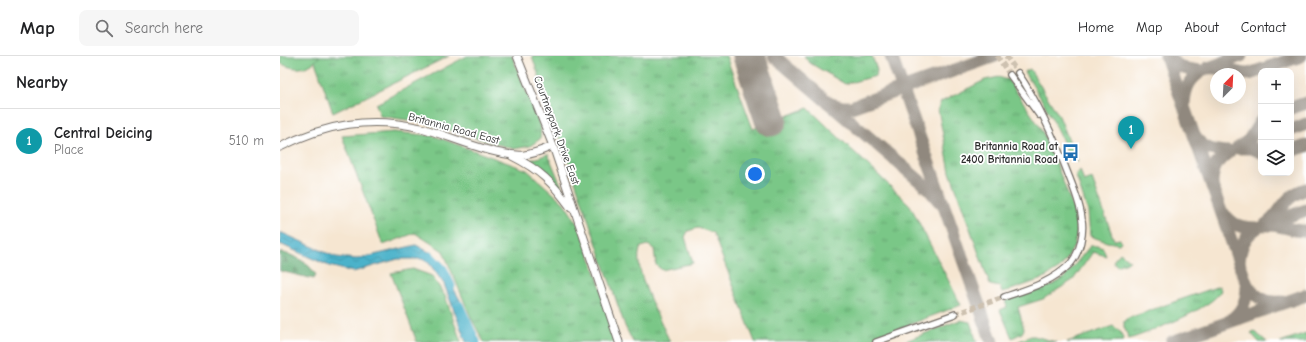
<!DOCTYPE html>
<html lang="en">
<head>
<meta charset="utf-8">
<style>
	body { margin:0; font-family:"Comic Neue",sans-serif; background:#f6f6f6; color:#202124 }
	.controls { position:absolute; right:12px; top:12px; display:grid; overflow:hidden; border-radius:8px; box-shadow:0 4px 16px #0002 }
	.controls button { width:36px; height:36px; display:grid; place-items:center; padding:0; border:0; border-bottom:1px solid #e0e0e0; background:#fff; color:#202124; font:20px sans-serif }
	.compass { position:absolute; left:930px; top:12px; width:36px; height:36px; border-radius:50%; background:#fff; box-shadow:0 4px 16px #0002; rotate:24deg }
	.you { position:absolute; left:475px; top:118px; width:14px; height:14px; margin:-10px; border:3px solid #fff; border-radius:50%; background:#1a73e8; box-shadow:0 0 0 6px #1a73e833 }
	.badge { display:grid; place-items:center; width:26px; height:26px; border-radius:50%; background:#ea580c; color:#fff; font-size:13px; font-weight:700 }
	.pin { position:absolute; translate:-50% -33px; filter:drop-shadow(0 1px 2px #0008) }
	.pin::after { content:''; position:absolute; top:21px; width:14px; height:12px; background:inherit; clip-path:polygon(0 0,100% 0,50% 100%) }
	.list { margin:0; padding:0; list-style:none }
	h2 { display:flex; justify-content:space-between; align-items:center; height:52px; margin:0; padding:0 16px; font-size:17px }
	h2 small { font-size:13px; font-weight:400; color:#757577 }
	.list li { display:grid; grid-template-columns:26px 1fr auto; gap:12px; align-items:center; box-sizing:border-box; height:64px; padding:0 16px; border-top:1px solid #e0e0e0 }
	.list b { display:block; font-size:15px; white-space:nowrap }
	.list p { margin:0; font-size:13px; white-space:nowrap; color:#757577 }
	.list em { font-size:13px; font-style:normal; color:#757577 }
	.icon { flex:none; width:22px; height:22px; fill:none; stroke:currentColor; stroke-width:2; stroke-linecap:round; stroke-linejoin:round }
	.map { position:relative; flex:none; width:1026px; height:286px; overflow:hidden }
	header { display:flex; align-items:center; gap:24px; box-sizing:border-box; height:56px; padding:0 20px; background:#fff; border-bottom:1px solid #e0e0e0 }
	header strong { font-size:19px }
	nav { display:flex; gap:22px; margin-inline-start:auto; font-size:14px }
	.search { width:280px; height:36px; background:#f6f6f6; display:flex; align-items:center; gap:10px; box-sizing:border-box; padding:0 14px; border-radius:8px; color:#757577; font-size:15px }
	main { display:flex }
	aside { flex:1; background:#fff }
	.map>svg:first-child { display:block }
	.grass { fill:url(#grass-tufts); stroke:#527959 }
	.forest { fill:url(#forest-firs); stroke:#476c50 }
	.green { fill:#7ac787; stroke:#527959 }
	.water { fill:url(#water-waves); stroke:#3b6e7a }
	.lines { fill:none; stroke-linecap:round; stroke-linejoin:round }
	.river { stroke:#4bb2ca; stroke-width:9 }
	.taxiway { stroke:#90887e; stroke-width:13 }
	.runway { stroke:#90887e; stroke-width:33 }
	.minor-tunnel { stroke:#cdc1b0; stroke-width:5.5; stroke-dasharray:5.5 3; stroke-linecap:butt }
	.minor-casing { stroke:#726c65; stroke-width:8 }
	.tertiary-casing { stroke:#726c65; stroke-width:9 }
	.minor { stroke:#fff; stroke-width:5.5 }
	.tertiary { stroke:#fff; stroke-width:7 }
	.labels { text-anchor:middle; stroke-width:3.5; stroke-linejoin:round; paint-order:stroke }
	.street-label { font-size:11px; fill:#2b2b2b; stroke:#fff }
	.poi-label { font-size:11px; font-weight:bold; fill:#2b2b2b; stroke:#fff; text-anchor:end }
</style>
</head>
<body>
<header>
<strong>Map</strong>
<div class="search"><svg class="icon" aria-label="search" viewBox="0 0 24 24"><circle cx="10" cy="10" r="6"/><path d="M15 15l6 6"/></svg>Search here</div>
<nav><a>Home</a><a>Map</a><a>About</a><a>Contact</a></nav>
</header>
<main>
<aside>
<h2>Nearby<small></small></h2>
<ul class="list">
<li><span class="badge" style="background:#0f9aa8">1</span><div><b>Central Deicing</b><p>Place</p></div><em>510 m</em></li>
</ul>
</aside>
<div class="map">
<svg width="1026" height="286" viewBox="0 0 1026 286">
	<defs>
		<pattern id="grass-tufts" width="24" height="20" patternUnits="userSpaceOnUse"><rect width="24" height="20" fill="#7ac787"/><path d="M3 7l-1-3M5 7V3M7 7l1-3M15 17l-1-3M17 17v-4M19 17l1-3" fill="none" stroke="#64a26f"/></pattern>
		<pattern id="forest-firs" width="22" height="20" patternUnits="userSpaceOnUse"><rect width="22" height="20" fill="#63ac74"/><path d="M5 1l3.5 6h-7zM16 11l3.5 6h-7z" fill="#528c5f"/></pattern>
		<pattern id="water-waves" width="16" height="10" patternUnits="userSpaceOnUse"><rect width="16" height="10" fill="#4bb2ca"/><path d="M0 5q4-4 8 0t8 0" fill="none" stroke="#3f91a4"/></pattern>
	</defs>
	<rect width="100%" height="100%" fill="#fff"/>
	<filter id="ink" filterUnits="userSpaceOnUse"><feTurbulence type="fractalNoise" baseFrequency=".025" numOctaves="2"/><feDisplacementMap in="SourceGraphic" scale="8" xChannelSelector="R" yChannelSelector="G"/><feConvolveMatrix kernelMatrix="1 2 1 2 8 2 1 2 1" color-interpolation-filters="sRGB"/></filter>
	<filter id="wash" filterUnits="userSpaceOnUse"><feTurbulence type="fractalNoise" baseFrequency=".012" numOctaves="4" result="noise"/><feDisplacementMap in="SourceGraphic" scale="16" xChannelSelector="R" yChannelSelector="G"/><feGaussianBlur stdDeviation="0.9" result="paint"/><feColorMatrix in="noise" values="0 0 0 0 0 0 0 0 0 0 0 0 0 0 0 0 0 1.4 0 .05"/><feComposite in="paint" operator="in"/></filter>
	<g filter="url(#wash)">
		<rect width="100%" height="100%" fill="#f6e6d1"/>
		<g class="grass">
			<polygon points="33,0 169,0 53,57"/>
			<polygon points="187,0 232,0 261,73 260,83 250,90 234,93 141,66 100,60 96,48"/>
			<path d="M252 0H446L473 73 528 52 630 149 681 249 583 286H475L433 177 418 172 408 175 405 181 413 207 382 214 376 209 374 193 368 189 361 191C350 210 381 265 390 286H353L345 270Z"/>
			<polygon points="524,0 592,0 597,14 596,20 565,28 530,7"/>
			<path d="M750 13 779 60 798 106 790 103C778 71 763 44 744 16Z"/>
			<polygon points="719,21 727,24 727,22 760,71 771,94 795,157 797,175 794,190 787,203 780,212 762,223 722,237 720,231 710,229 670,116 658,53 660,47 663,45 705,24"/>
			<polygon points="114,76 154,80 247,114 284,147 301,173 339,286 204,286 192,264 163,195 135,177 103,189 62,80"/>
			<polygon points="268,98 283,134 264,115 251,104"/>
			<polygon points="800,114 804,126 812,123 834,184 840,183 841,186 839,188 827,186 810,180 808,156 796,120"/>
			<polygon points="810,190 817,190 823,192 826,200 813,196 793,224 763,243 738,251 744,273 742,277 732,282 720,254 727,251 725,245 771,230 784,222"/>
			<polygon points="840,197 850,205 837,210 833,205"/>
			<polygon points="133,213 152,220 165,240 181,286 137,286 111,217"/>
			<path d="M939 230 941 234C936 251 868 277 849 283L844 271V265L846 263Z"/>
			<polygon points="680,264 690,266 697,286 623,286"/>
			<polygon points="833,270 840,275 844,285 787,286"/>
			<polygon points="974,275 987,286 979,286 971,277"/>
			<polygon points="1026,277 1026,286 1000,286"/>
			<polygon points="751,280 754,280 776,286 737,286"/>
		</g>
		<path class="forest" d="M0 196C16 200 27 205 36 219L34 223 0 215Z"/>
		<path class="green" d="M0 0H39V1C29 14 15 15 0 7Z"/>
		<polygon class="water" points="0,176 56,201 77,203 136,189 151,197 168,222 180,244 189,275 195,286 186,286 164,228 149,207 142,203 118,203 73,216 49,210 0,188"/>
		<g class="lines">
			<g class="river">
				<polyline points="150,200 163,213 171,230"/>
				<polyline points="179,249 196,286"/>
			</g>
			<g class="taxiway">
				<polyline points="494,0 649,133 659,145"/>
				<polyline points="611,0 712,286"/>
				<path d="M886 0 967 229C967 246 962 256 948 266"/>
				<path d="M888 0C897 12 907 14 922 15 909 23 905 33 904 48"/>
				<polyline points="931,11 961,0"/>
				<path d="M928 12C942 10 954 18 969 18L1021 0"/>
				<polyline points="551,48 563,51 571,51 715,0"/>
				<polyline points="1011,52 1026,47"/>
				<polyline points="1011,74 1026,68"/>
				<path d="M915 81C924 94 935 95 949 96 937 104 932 113 932 128"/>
				<polyline points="958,92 969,84 981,65"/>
				<polyline points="958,92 972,92 981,96"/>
				<polyline points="1011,95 1026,90"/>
				<path d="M943 157C952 170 963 172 977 172 964 181 961 190 959 205"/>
				<polyline points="988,168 1026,154"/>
				<path d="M985 169C1004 157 1000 142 1026 133"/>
				<path d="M988 169C1002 168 1013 176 1026 175"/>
				<path d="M967 229C976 241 985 248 1001 246"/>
				<polyline points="892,286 1026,239"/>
			</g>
			<polyline class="runway" points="469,0 491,64"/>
		</g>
	</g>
	<g filter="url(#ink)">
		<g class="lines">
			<g class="minor-tunnel">
				<polyline points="717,0 730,19"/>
				<polyline points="726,0 738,17"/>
				<polyline points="675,258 724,241"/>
			</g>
			<defs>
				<g id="minor">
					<polyline points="730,19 759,59"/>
					<path d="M724 241C748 233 773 226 791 207 800 196 804 177 802 164 801 150 795 136 790 123 776 86 760 49 738 17"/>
					<polyline points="596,286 675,258"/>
				</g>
				<g id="tertiary">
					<polyline points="237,0 273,90 339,286"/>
					<path d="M0 91C46 68 90 60 141 72 171 80 214 101 244 99 254 98 263 94 273 90"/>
					<path d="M232 100C260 114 273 127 291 152"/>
				</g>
			</defs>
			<use href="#minor" class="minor-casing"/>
			<use href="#tertiary" class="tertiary-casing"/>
			<use href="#minor" class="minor"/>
			<use href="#tertiary" class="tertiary"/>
		</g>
	</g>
	<defs>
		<symbol id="bus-bare" viewBox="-9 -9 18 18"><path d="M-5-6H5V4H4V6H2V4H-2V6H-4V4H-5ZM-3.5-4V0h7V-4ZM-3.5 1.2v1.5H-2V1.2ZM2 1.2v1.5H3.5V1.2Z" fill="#1f6fb2" stroke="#fff" stroke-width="2.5" paint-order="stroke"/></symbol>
	</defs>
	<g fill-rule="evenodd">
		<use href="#bus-bare" x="778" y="84" width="25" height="25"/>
	</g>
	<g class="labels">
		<g class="street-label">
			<text transform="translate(174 72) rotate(15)" y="4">Britannia Road East</text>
			<text transform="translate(277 74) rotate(70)" y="4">Courtneypark Drive East</text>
		</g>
		<g class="poi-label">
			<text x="778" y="94">Britannia Road at<tspan x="778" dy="13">2400 Britannia Road</tspan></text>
		</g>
	</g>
</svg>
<div class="controls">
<button>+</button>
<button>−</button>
<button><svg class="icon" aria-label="layers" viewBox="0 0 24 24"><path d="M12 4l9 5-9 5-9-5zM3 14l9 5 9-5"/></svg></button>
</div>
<svg class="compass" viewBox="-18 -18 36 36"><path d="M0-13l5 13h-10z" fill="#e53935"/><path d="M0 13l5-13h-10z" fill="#757577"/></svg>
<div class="you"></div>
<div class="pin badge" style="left:851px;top:93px;background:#0f9aa8">1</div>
</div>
</main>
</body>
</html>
